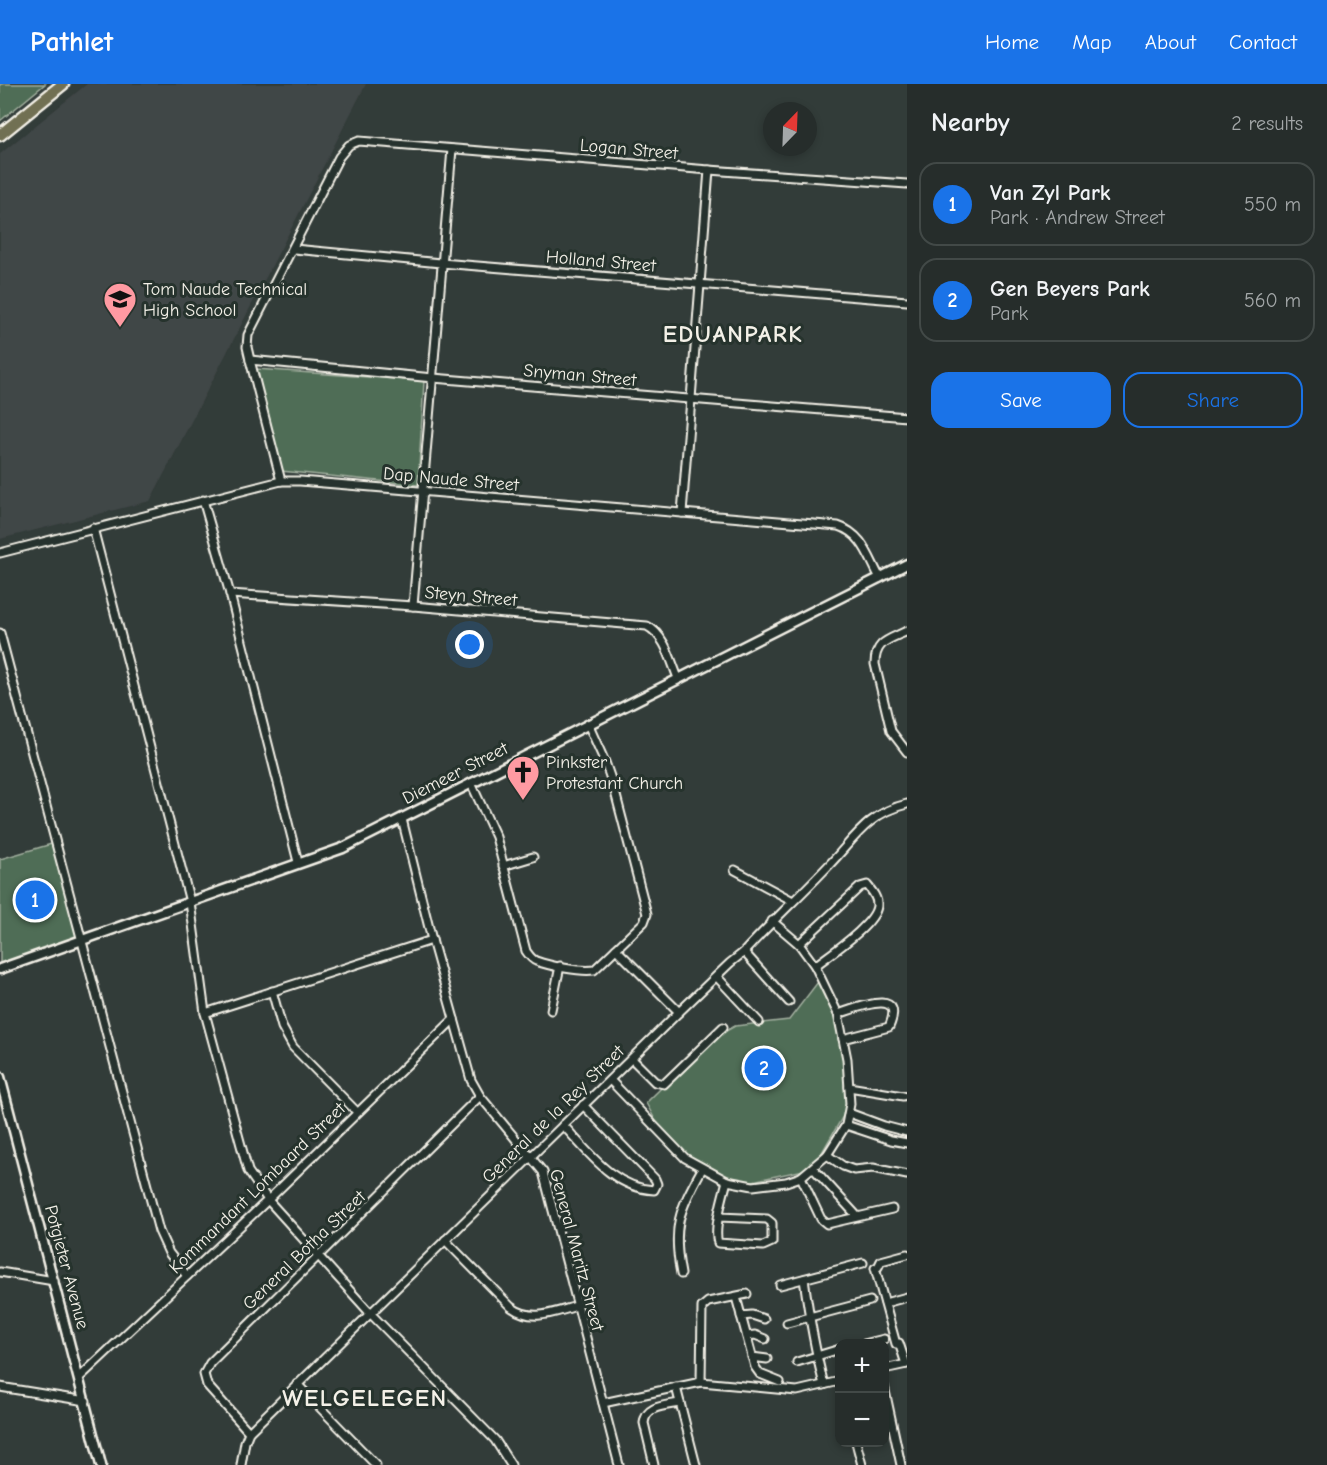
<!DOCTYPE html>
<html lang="en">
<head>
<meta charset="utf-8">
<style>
	body { margin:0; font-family:"Comic Neue",sans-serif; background:#2e3533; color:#f1f3f6 }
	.controls { position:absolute; right:18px; bottom:18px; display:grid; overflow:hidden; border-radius:12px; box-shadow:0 3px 9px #0003 }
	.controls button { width:54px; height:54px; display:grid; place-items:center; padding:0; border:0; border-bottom:2px solid #424947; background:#262d2b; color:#f1f3f6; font:30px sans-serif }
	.compass { position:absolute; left:763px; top:18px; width:54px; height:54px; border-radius:50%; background:#262d2b; box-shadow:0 3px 9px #0003; rotate:23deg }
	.you { position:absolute; left:470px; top:561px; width:21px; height:21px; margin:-15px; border:4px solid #fff; border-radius:50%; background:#1a73e8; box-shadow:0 0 0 9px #1a73e833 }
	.badge { display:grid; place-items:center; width:39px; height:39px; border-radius:50%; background:#1a73e8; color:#fff; font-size:20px; font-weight:700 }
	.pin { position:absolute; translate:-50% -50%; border:3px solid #fff; box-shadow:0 2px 6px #0006 }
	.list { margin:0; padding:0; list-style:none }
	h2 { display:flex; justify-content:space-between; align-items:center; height:78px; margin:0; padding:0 24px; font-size:26px }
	h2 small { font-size:20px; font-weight:400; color:#a4a8a9 }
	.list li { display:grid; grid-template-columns:39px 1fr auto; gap:18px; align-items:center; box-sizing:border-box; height:84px; margin:0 12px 12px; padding:0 12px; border:2px solid #424947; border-radius:18px }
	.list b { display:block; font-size:22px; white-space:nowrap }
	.list p { margin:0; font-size:20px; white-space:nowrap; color:#a4a8a9 }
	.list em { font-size:20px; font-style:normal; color:#a4a8a9 }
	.actions { display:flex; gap:12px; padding:18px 24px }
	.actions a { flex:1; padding:14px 0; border:2px solid #1a73e8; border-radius:18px; text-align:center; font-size:21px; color:#1a73e8 }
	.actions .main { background:#1a73e8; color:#fff }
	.map { position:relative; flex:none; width:907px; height:1381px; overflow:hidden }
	header { display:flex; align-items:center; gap:36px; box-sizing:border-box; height:84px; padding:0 30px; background:#1a73e8; color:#fff }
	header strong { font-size:28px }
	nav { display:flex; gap:33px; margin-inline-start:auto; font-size:21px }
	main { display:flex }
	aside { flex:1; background:#262d2b }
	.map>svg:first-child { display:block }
	.built { fill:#414647 }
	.green { fill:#506d56; stroke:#a2af9f; stroke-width:1.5 }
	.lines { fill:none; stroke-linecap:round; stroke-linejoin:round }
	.minor-casing { stroke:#f4f1e8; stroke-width:11 }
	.tertiary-casing { stroke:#f4f1e8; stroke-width:13 }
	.primary-casing { stroke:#f4f1e8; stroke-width:15 }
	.minor { stroke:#26332d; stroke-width:7 }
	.tertiary { stroke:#26332d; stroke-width:8 }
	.primary { stroke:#716f52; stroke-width:10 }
	.labels { text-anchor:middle; stroke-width:6; stroke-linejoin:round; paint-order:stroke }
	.street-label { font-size:18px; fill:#f4f1e8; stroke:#26332d }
	.poi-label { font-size:18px; fill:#f4f1e8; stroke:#26332d; text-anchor:start }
	.district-label { font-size:24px; font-weight:bold; letter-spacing:1.5px; fill:#f4f1e8; stroke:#26332d }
</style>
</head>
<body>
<header>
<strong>Pathlet</strong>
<nav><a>Home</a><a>Map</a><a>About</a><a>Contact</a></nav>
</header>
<main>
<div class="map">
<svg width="907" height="1381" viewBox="0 0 907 1381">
	<rect width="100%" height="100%" fill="#323c39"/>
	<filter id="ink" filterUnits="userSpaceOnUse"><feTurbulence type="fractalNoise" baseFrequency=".0167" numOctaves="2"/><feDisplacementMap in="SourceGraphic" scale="12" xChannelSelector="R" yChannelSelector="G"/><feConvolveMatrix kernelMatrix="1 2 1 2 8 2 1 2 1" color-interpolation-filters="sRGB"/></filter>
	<g filter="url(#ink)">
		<polygon class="built" points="87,0 366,0 150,417 0,455 0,70"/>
		<g class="green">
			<polygon points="0,0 45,0 0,37"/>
			<polygon points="256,285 424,297 418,401 281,387"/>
			<polygon points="55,759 81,857 0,885 0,775"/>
			<polygon points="821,894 846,967 850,1020 813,1084 739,1100 694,1080 664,1052 646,1019 710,956 735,942 789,936"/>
		</g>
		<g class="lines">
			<defs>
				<g id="minor">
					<polyline points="294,165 441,179 907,217"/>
					<polyline points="250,276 433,294 907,333"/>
					<polyline points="281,397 250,276 247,263 248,251 339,73 349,61 359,57 709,86 907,100"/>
					<polyline points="203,416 230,510 298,778"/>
					<polyline points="682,429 709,86"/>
					<polyline points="93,444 190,818 205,929 248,1087 268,1116 370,1229 495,1356 511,1381"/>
					<path d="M0 469 281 397H300L838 442C863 450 868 472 880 494"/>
					<path d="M230 510 413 522 647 542C665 551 671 577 678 594"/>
					<polyline points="413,522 452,65"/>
					<path d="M907 547C889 556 875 557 875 580L891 647 907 668"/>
					<polyline points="0,549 159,1147 169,1169 187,1192"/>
					<path d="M471 699 496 753 526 867C529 871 531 875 536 877 550 882 580 888 594 886L644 838 647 830 614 704 605 678 588 640"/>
					<polyline points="402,735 432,856 471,996 480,1012 543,1088 619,1381"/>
					<polyline points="503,782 533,773"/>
					<polyline points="735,786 793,817"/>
					<path d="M799 860 860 803 867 801C872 807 878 814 877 822 875 841 830 870 815 882"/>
					<polyline points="616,865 679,928"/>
					<polyline points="744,868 789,918"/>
					<polyline points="717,893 759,938"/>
					<polyline points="272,907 282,943 293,963 357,1028"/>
					<polyline points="551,926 560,882"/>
					<polyline points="205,929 432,856"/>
					<path d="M838 930C855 925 907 902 889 943L843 955"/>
					<polyline points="632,975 655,998 664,1000 723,943"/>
					<polyline points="610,996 685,1074 727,1097 753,1102 786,1098 801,1093 827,1071 846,1041 850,1020 847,975 838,930 815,882 799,860 772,837"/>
					<polyline points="849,1003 903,1012"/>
					<polyline points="849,1029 884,1042 907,1048"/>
					<path d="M563 1041C589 1069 614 1104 654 1106L657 1100 655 1095 583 1021"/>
					<polyline points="846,1041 891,1056 907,1059"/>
					<polyline points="827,1071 843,1082 854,1086 873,1084 907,1091"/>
					<polyline points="813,1084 857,1132"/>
					<polyline points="801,1093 821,1135 827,1140 892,1125"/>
					<path d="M719 1133 767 1135 772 1139V1158L763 1162 718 1159C713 1145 723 1112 727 1097"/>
					<path d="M445 1156 511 1223C533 1239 554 1228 577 1222"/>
					<polyline points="0,1188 54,1197"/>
					<path d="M681 1190C672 1143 679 1126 702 1085"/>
					<path d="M804 1195C809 1231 815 1266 824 1301"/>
					<polyline points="780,1201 863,1179"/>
					<polyline points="736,1213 755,1283 760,1290 780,1298"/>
					<polyline points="885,1219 907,1213"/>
					<polyline points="741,1232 752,1231 764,1235"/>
					<polyline points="787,1239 870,1217"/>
					<polyline points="747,1252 755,1251 765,1255"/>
					<polyline points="864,1260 884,1255"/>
					<polyline points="752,1273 767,1275"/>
					<polyline points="797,1278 840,1265"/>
					<polyline points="906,1280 899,1259 896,1260 875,1184 878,1183 881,1177 907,1170"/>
					<polyline points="884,1285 907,1280"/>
					<polyline points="80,1293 268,1116 454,935"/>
					<polyline points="701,1298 702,1223 708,1218 747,1210"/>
					<polyline points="297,1300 376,1381"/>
					<polyline points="884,1302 901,1381"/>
					<polyline points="0,1303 86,1317"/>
					<polyline points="676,1303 696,1381"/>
					<polyline points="603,1319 701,1298 797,1307 840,1297"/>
					<polyline points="249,1348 207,1301 204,1290 210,1279 480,1012"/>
					<polyline points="856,1358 862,1381"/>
					<path d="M241 1381 245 1358 249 1348 679 928 730 879 744 868C771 838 801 811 829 781 854 755 868 729 907 720"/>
					<path d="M654 1381 644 1339C646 1321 665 1322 680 1319"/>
				</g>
				<g id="tertiary">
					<polyline points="0,885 343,764 907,480"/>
					<polyline points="0,993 101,1381"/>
				</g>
				<polyline id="primary" points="0,51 63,0"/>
			</defs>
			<use href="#minor" class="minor-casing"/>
			<use href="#tertiary" class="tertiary-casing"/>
			<use href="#primary" class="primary-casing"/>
			<use href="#minor" class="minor"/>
			<use href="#tertiary" class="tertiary"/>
			<use href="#primary" class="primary"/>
		</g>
	</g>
	<defs>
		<symbol id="school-pin" viewBox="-11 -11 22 30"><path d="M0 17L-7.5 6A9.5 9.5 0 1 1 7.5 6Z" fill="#ff9aa2" stroke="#26332d"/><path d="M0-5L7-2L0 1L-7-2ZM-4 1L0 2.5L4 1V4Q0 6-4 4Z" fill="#111"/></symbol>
		<symbol id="church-pin" viewBox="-11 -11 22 30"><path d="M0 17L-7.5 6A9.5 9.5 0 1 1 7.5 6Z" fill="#ff9aa2" stroke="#26332d"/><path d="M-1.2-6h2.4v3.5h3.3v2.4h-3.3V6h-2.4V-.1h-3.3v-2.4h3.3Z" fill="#111"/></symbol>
	</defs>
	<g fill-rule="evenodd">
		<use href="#school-pin" x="101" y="196" width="38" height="52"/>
		<use href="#church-pin" x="504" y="669" width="38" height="52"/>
	</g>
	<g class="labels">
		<g class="street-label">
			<text transform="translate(629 65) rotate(5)" y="6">Logan Street</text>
			<text transform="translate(601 177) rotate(5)" y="6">Holland Street</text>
			<text transform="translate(580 291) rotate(5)" y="6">Snyman Street</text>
			<text transform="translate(451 395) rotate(5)" y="6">Dap Naude Street</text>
			<text transform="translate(471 512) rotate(5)" y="6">Steyn Street</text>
			<text transform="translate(455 689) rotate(-27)" y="6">Diemeer Street</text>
			<text transform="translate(553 1030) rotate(-44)" y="6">General de la Rey Street</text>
			<text transform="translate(257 1104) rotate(-44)" y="6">Kommandant Lombaard Street</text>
			<text transform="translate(304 1166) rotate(-44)" y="6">General Botha Street</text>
			<text transform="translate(577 1166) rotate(75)" y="6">General Maritz Street</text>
			<text transform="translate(67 1183) rotate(75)" y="6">Potgieter Avenue</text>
		</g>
		<g class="poi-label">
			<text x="143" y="211">Tom Naude Technical<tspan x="143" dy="21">High School</tspan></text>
			<text x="546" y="684">Pinkster<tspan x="546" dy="21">Protestant Church</tspan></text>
		</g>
		<g class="district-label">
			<text x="733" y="258">EDUANPARK</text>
			<text x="365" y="1322">WELGELEGEN</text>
		</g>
	</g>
</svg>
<div class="controls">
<button>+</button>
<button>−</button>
</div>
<svg class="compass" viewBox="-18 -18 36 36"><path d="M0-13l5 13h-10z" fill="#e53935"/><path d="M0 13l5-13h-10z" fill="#a4a8a9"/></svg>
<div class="you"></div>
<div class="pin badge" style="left:35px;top:816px">1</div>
<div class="pin badge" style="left:764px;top:984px">2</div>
</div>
<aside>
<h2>Nearby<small>2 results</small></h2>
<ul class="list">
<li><span class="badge">1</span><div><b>Van Zyl Park</b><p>Park · Andrew Street</p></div><em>550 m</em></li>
<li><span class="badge">2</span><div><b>Gen Beyers Park</b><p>Park</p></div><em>560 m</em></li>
</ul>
<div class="actions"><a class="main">Save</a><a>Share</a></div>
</aside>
</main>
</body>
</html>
